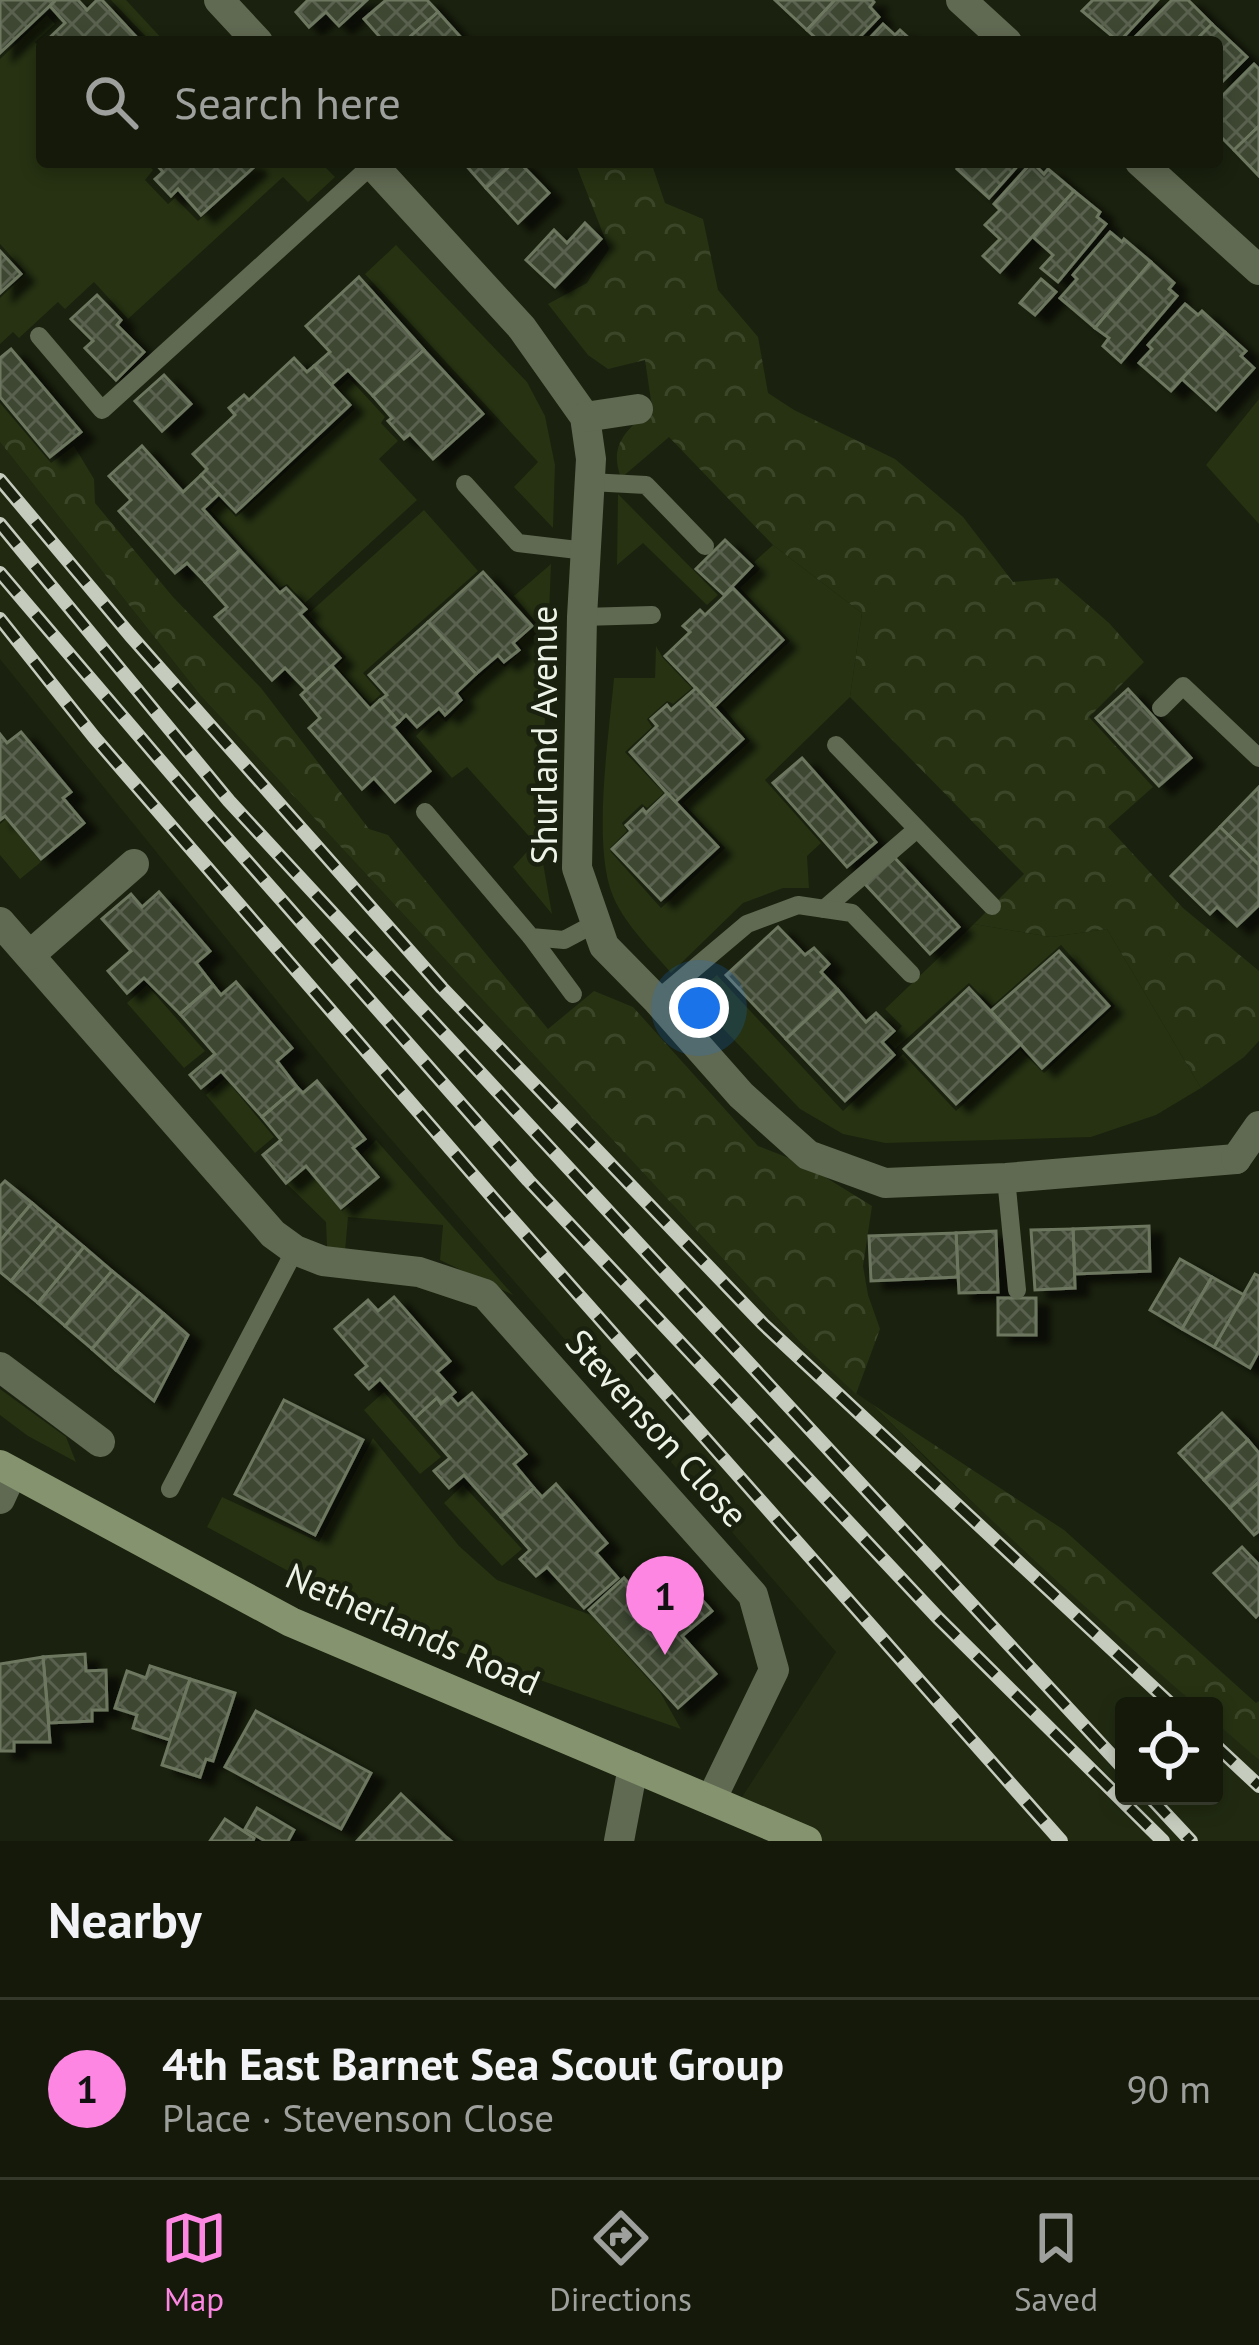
<!DOCTYPE html>
<html lang="en">
<head>
<meta charset="utf-8">
<style>
	body { margin:0; font-family:"PT Sans",sans-serif; background:#212618; color:#f1f3f6 }
	.controls { position:absolute; right:36px; bottom:36px; display:grid; overflow:hidden; border-radius:12px; box-shadow:0 6px 18px #0003 }
	.controls button { width:108px; height:108px; display:grid; place-items:center; padding:0; border:0; border-bottom:3px solid #33382b; background:#14190a; color:#f1f3f6; font:60px sans-serif }
	.you { position:absolute; left:699px; top:1008px; width:42px; height:42px; margin:-30px; border:9px solid #fff; border-radius:50%; background:#1a73e8; box-shadow:0 0 0 18px #1a73e833 }
	.badge { display:grid; place-items:center; width:78px; height:78px; border-radius:50%; background:#fd86e2; color:#111; font-size:39px; font-weight:700 }
	.pin { position:absolute; translate:-50% -99px; filter:drop-shadow(0 3px 6px #0008) }
	.pin::after { content:''; position:absolute; top:63px; width:42px; height:36px; background:inherit; clip-path:polygon(0 0,100% 0,50% 100%) }
	.list { margin:0; padding:0; list-style:none }
	h2 { display:flex; justify-content:space-between; align-items:center; height:156px; margin:0; padding:0 48px; font-size:51px }
	h2 small { font-size:39px; font-weight:400; color:#9da09c }
	.list li { display:grid; grid-template-columns:78px 1fr auto; gap:36px; align-items:center; box-sizing:border-box; height:180px; padding:0 48px; border-top:3px solid #33382b }
	.list b { display:block; font-size:45px; white-space:nowrap }
	.list p { margin:0; font-size:39px; white-space:nowrap; color:#9da09c }
	.list em { font-size:39px; font-style:normal; color:#9da09c }
	.icon { flex:none; width:66px; height:66px; fill:none; stroke:currentColor; stroke-width:2; stroke-linecap:round; stroke-linejoin:round }
	.map { position:relative; flex:none; width:1259px; height:1841px; overflow:hidden }
	.search { position:absolute; background:#14190a; box-shadow:0 6px 18px #0003; left:36px; right:36px; top:36px; height:132px; display:flex; align-items:center; gap:30px; box-sizing:border-box; padding:0 42px; border-radius:12px; color:#9da09c; font-size:45px }
	.sheet { height:336px; background:#14190a }
	nav { display:flex; justify-content:space-around; align-items:center; box-sizing:border-box; height:168px; border-top:3px solid #33382b; background:#14190a; font-size:33px; color:#9da09c }
	nav a { display:grid; justify-items:center; gap:6px }
	nav .on { color:#fd86e2 }
	.map>svg:first-child { display:block }
	.built { fill:#212a11 }
	.green { fill:#263212 }
	.forest { fill:url(#forest-crowns) }
	.building { fill:url(#building-cross-hatch); stroke:#6d7761; stroke-width:3; filter:url(#shadow) }
	.lines { fill:none; stroke-linecap:round; stroke-linejoin:round }
	.lane { stroke:#606952; stroke-width:18 }
	.street { stroke:#606952; stroke-width:30 }
	.secondary { stroke:#85946f; stroke-width:30 }
	.rail-casing { stroke:#c5cbbd; stroke-width:14 }
	.rail { stroke:#1a210e; stroke-width:9; stroke-dasharray:27; stroke-linecap:butt }
	.labels { text-anchor:middle; stroke-width:9; stroke-linejoin:round; paint-order:stroke }
	.street-label { font-size:36px; fill:#edf3e6; stroke:#1a210e }
</style>
</head>
<body>
<div class="map">
<svg width="1259" height="1841" viewBox="0 0 1259 1841">
	<defs>
		<pattern id="forest-crowns" width="20" height="18" patternUnits="userSpaceOnUse" patternTransform="scale(3)"><rect width="20" height="18" fill="#263212"/><path d="M2 6a3 3 0 1 1 6 0M12 15a3 3 0 1 1 6 0" fill="none" stroke="#3b4629"/></pattern>
		<pattern id="building-cross-hatch" width="8" height="8" patternUnits="userSpaceOnUse" patternTransform="scale(3)"><rect width="8" height="8" fill="#3e4732"/><path d="M0 0l8 8M0 8l8-8" fill="none" stroke="#5a6250"/></pattern>
		<filter id="shadow"><feDropShadow dx="13" dy="8" stdDeviation="3" flood-color="#0009"/></filter>
	</defs>
	<rect width="100%" height="100%" fill="#1a210e"/>
	<polygon class="built" points="0,442 201,696 800,1342 856,1393 872,1404 940,1473 1199,1706 1124,1706 1124,1796 1214,1796 1214,1719 1259,1760 1259,1841 811,1841 735,1808 836,1652 363,1107 0,659"/>
	<g class="green">
		<polygon points="111,0 126,0 165,42 158,39 151,42"/>
		<polygon points="47,15 55,24 35,42 42,50 42,162 145,162 153,170 145,180 168,204 175,198 198,221 257,167 254,162 320,162 335,177 308,202 283,177 128,319 94,282 65,309 58,302 19,338 13,332 0,344 0,298 26,273 0,244 0,59"/>
		<polygon points="396,245 527,382 545,416 555,465 553,528 514,487 538,462 365,274"/>
		<polygon points="349,378 385,417 381,423 398,441 379,459 417,500 305,603 287,584 280,588 210,510 220,500 236,517 355,409 338,388"/>
		<polygon points="1259,399 1259,524 1206,465"/>
		<polygon points="618,494 718,595 707,605 643,543 617,565"/>
		<polygon points="424,510 478,571 363,673 381,694 370,704 337,667 346,657 308,614"/>
		<path d="M773 545 862 613 850 697 765 780 821 843 807 856 809 888H783L743 903 671 973C650 948 622 922 611 891 593 838 609 734 614 678H655L656 646 663 658 692 688 673 704 667 701 647 719 652 727 625 752 664 793 647 808 642 804 622 823 627 831 610 848 611 852 661 908 725 848 683 803 750 741 721 705 790 641 740 588 760 569 754 562Z"/>
		<polygon points="551,564 540,846 552,914 513,867 535,843 467,767 452,778 416,736 438,714 446,722 466,700 461,694 497,661 505,667 523,649 518,642 537,624 514,596"/>
		<polygon points="6,819 41,862 20,879 0,855 0,824"/>
		<polygon points="974,924 1051,937 1107,929 1201,1088 1156,1115 1091,1137 885,1143 843,1134 800,1109 692,996 717,975 843,1111 903,1054 956,1111 1020,1050 1044,1073 1115,1006 1061,945 992,1006 969,983 895,1049 888,1041 902,1026 885,1009"/>
		<polygon points="147,985 205,1051 184,1068 127,1003"/>
		<polygon points="225,1078 274,1137 255,1153 206,1095"/>
		<polygon points="376,1140 513,1295 440,1260 443,1225 348,1217 345,1252 327,1247 326,1222 287,1184 306,1168 342,1211 380,1177 362,1154"/>
		<polygon points="0,1389 66,1437 76,1462 28,1436 0,1415"/>
		<polygon points="384,1392 441,1457 420,1474 364,1410"/>
		<polygon points="373,1438 459,1546 497,1580 591,1615 660,1692 681,1729 401,1632 207,1527 222,1497 319,1542"/>
		<polygon points="463,1485 522,1549 502,1566 444,1503"/>
	</g>
	<g class="forest">
		<path d="M575 162H651L665 203 703 219 718 290 758 337 768 393 794 410 895 459 963 517 1013 582 1057 578 1109 623 1144 662 1089 717 1153 787 1108 827 1183 908 1259 971V1041L1244 1057 1201 1088 1107 929 1051 937 974 924 1024 874 850 697 862 613 773 545 669 437 621 478C608 443 628 430 652 407L645 360 608 369 588 355 548 304 587 283 609 249Z"/>
		<polygon points="0,403 51,463 74,446 94,479 95,503 173,597 261,688 369,829 388,835 548,1029 594,991 633,1007 758,1146 804,1164 872,1206 863,1266 868,1295 880,1329 856,1394 800,1342 201,696 0,442"/>
		<path d="M872 1404 1064 1530 1256 1703 1259 1701V1760L1214 1721V1706H1197C1086 1609 977 1509 872 1404Z"/>
	</g>
	<g class="building">
		<polygon points="0,0 56,0 0,53"/>
		<polygon points="56,0 78,0 87,10 97,0 102,0 141,42 45,42 65,23 50,6"/>
		<polygon points="308,0 367,0 339,26 326,12 309,27 296,12"/>
		<polygon points="386,0 427,0 438,12 404,42 372,42 379,36 364,19"/>
		<polygon points="775,0 835,0 807,30"/>
		<polygon points="835,0 872,0 874,2 870,7 879,17 855,42 820,42 807,30"/>
		<polygon points="1093,0 1158,0 1119,42 1082,11"/>
		<polygon points="1172,0 1188,0 1212,24 1194,42 1130,42"/>
		<polygon points="438,12 465,42 404,42"/>
		<polygon points="883,24 895,35 900,30 913,42 866,42"/>
		<polygon points="1212,24 1247,57 1217,87 1217,42 1194,42"/>
		<polygon points="1254,64 1259,69 1259,126 1234,150 1217,133 1217,101"/>
		<polygon points="1259,126 1259,176 1234,150"/>
		<polygon points="154,162 249,162 254,167 201,215 178,189 171,196 155,179 163,172"/>
		<polygon points="463,162 514,162 486,188"/>
		<polygon points="514,162 519,162 549,193 518,223 486,188"/>
		<polygon points="964,162 1021,162 989,198 957,169"/>
		<polygon points="1032,162 1044,174 1048,169 1074,191 1000,272 983,256 1000,239 985,225 1000,210 994,204"/>
		<polygon points="1074,191 1100,212 1097,217 1106,224 1058,282 1041,268 1053,255 1033,237"/>
		<polygon points="585,223 601,239 555,287 526,260 554,230 567,243"/>
		<polygon points="1110,232 1122,242 1124,239 1151,262 1095,328 1060,298 1077,279 1073,275"/>
		<polygon points="0,251 21,274 0,293"/>
		<polygon points="1151,262 1174,283 1169,289 1177,296 1121,362 1103,346 1109,338 1095,328"/>
		<polygon points="359,277 424,350 373,396 348,370 331,385 314,366 330,352 306,326"/>
		<polygon points="1041,279 1056,292 1035,315 1020,303"/>
		<polygon points="97,295 121,320 117,325 144,352 116,380 85,348 93,341 71,319"/>
		<polygon points="1185,304 1198,315 1202,311 1225,332 1171,391 1139,363 1152,349 1148,345"/>
		<polygon points="1225,332 1246,351 1241,356 1254,368 1216,410 1182,379"/>
		<polygon points="11,349 81,432 50,457 0,397 0,358"/>
		<polygon points="424,350 483,414 433,459 410,434 404,439 388,421 392,418 373,396"/>
		<polygon points="294,358 307,372 314,366 350,405 236,512 201,475 207,469 193,454 235,415 229,408 244,395 249,400"/>
		<polygon points="164,375 191,404 162,431 135,401"/>
		<polygon points="142,446 183,492 201,475 219,494 203,509 240,550 205,582 187,563 175,573 119,511 131,500 109,476"/>
		<polygon points="725,540 752,566 724,595 696,569"/>
		<polygon points="240,550 280,593 286,588 306,609 300,614 340,658 306,690 285,668 272,680 215,617 227,607 205,582"/>
		<polygon points="483,572 532,626 513,643 519,650 504,662 498,655 476,674 428,622"/>
		<polygon points="733,588 783,640 714,707 665,656 690,632 683,626 700,610 705,615"/>
		<polygon points="428,622 476,674 456,693 461,700 445,715 439,708 417,727 406,715 399,722 380,700 387,695 369,675"/>
		<polygon points="332,666 370,709 380,700 399,722 393,727 430,771 395,802 374,778 362,789 309,728 320,718 301,695"/>
		<polygon points="696,688 743,739 675,802 630,752 657,726 651,719 667,705 671,710"/>
		<polygon points="1128,689 1191,758 1159,786 1096,718"/>
		<polygon points="21,732 71,792 63,798 84,823 41,859 5,816 0,820 0,734 7,743"/>
		<polygon points="802,758 876,842 847,867 773,783"/>
		<polygon points="1259,787 1259,865 1220,827"/>
		<polygon points="667,793 718,847 661,900 612,849 631,831 626,825 643,809 646,813"/>
		<polygon points="1220,827 1259,865 1259,905 1237,926 1217,907 1210,914 1171,876"/>
		<polygon points="894,857 959,927 930,954 865,884"/>
		<polygon points="159,892 210,951 196,963 213,985 180,1014 144,978 127,993 108,971 131,951 102,919 131,894 142,907"/>
		<polygon points="778,927 805,955 814,948 829,964 821,972 838,990 786,1039 726,975"/>
		<polygon points="1059,951 1109,1006 1042,1068 991,1011"/>
		<polygon points="236,982 292,1048 277,1061 297,1087 262,1117 221,1071 201,1088 190,1075 215,1054 180,1014 213,985 221,995"/>
		<polygon points="969,988 1021,1044 956,1104 904,1049"/>
		<polygon points="838,990 866,1022 876,1013 894,1031 882,1042 894,1055 845,1101 786,1039"/>
		<polygon points="317,1081 365,1139 353,1148 378,1177 341,1208 306,1166 286,1183 263,1155 281,1140 262,1117 297,1087 303,1093"/>
		<polygon points="5,1181 32,1203 0,1241 0,1186"/>
		<polygon points="32,1203 58,1225 11,1281 0,1272 0,1241"/>
		<polygon points="58,1225 84,1247 38,1303 11,1281"/>
		<polygon points="1149,1226 1150,1271 1075,1274 1073,1229"/>
		<polygon points="1073,1229 1075,1288 1035,1290 1031,1230"/>
		<polygon points="996,1231 998,1292 959,1293 956,1233"/>
		<polygon points="956,1233 958,1277 871,1281 869,1236"/>
		<polygon points="84,1247 112,1271 65,1326 38,1303"/>
		<polygon points="1180,1259 1212,1277 1182,1329 1150,1310"/>
		<polygon points="112,1271 139,1293 92,1349 65,1326"/>
		<polygon points="1255,1274 1259,1276 1259,1351 1250,1368 1214,1347"/>
		<polygon points="1212,1277 1244,1295 1214,1347 1182,1329"/>
		<polygon points="139,1293 164,1314 116,1370 92,1349"/>
		<polygon points="394,1297 450,1361 437,1372 455,1392 441,1404 437,1398 415,1418 380,1379 369,1389 356,1375 367,1366 335,1329 368,1300 378,1311"/>
		<rect x="998" y="1298" width="38" height="37"/>
		<polygon points="164,1314 188,1335 154,1401 116,1370"/>
		<polygon points="472,1393 526,1454 514,1464 534,1488 501,1517 464,1475 449,1488 434,1471 450,1458 415,1418 437,1398 441,1404 450,1396 458,1405"/>
		<polygon points="284,1400 363,1440 315,1535 235,1494"/>
		<polygon points="1222,1413 1248,1440 1204,1480 1179,1453"/>
		<polygon points="1248,1440 1259,1453 1259,1482 1230,1508 1204,1480"/>
		<polygon points="1259,1482 1259,1531 1254,1535 1230,1508"/>
		<polygon points="556,1484 607,1543 596,1553 618,1578 584,1608 547,1567 536,1576 520,1559 530,1550 501,1517 534,1488 542,1497"/>
		<polygon points="1242,1547 1259,1565 1259,1614 1256,1617 1214,1573"/>
		<polygon points="680,1575 712,1611 682,1636 716,1674 678,1708 589,1610 624,1578 647,1604"/>
		<polygon points="85,1654 86,1671 106,1670 107,1710 92,1710 92,1721 49,1723 43,1657"/>
		<polygon points="43,1657 50,1742 14,1742 14,1751 0,1751 0,1664"/>
		<polygon points="150,1666 190,1679 170,1740 133,1728 137,1715 115,1708 127,1671 146,1678"/>
		<polygon points="190,1679 235,1693 213,1761 206,1759 200,1777 162,1765"/>
		<polygon points="256,1711 371,1773 341,1829 225,1767"/>
		<polygon points="401,1794 446,1837 451,1841 357,1841"/>
		<polygon points="257,1808 294,1830 288,1841 265,1841 245,1829"/>
		<polygon points="225,1819 254,1838 253,1841 210,1841"/>
	</g>
	<g class="lines">
		<g class="lane">
			<polyline points="39,336 102,410 372,165"/>
			<polyline points="590,482 646,485 705,546"/>
			<polyline points="465,484 518,543 586,551"/>
			<polyline points="582,617 652,615"/>
			<polyline points="1161,708 1183,686 1259,758"/>
			<polyline points="836,745 992,906"/>
			<polyline points="425,812 531,937 564,940 596,923"/>
			<polyline points="824,909 917,829"/>
			<polyline points="531,937 573,994"/>
			<polyline points="657,1000 747,924 798,905 852,913 911,974"/>
			<polyline points="1006,1178 1017,1290"/>
			<polyline points="170,1489 295,1250"/>
		</g>
		<g class="street">
			<polyline points="219,0 258,42"/>
			<polyline points="961,0 1007,42"/>
			<polyline points="370,162 522,328 585,417 591,459 582,617 577,868 604,946 657,1000 741,1095 808,1155 885,1183 1006,1178 1236,1159"/>
			<polyline points="1140,162 1259,270"/>
			<polyline points="585,417 638,409"/>
			<polyline points="0,922 273,1234 295,1250 323,1261 419,1272 485,1294 753,1595 774,1670 711,1800"/>
			<polyline points="30,955 134,864"/>
			<polyline points="1236,1159 1259,1126"/>
			<polyline points="0,1367 100,1442"/>
			<polyline points="0,1499 12,1473"/>
			<polyline points="619,1841 633,1767"/>
		</g>
		<polyline class="secondary" points="0,1465 291,1622 807,1841"/>
		<defs>
			<g id="rail">
				<polyline points="0,480 130,635 442,988 763,1324 1173,1706"/>
				<polyline points="0,524 229,801 1124,1769"/>
				<polyline points="0,573 204,812 528,1180 938,1618 1163,1841"/>
				<polyline points="0,619 94,737 493,1198 1061,1841"/>
				<polyline points="1214,1744 1259,1786"/>
				<polyline points="1149,1796 1191,1841"/>
			</g>
		</defs>
		<use href="#rail" class="rail-casing"/>
		<use href="#rail" class="rail"/>
	</g>
	<g class="labels">
		<g class="street-label">
			<text transform="translate(544 735) rotate(-90)" y="13">Shurland Avenue</text>
			<text transform="translate(657 1428) rotate(48)" y="13">Stevenson Close</text>
			<text transform="translate(413 1629) rotate(24)" y="13">Netherlands Road</text>
		</g>
	</g>
</svg>
<div class="controls">
<button><svg class="icon" aria-label="locate" viewBox="0 0 24 24"><circle cx="12" cy="12" r="6"/><path d="M12 2v4M12 18v4M2 12h4M18 12h4"/></svg></button>
</div>
<div class="you"></div>
<div class="pin badge" style="left:665px;top:1655px">1</div>
<div class="search"><svg class="icon" aria-label="search" viewBox="0 0 24 24"><circle cx="10" cy="10" r="6"/><path d="M15 15l6 6"/></svg>Search here</div>
</div>
<section class="sheet">
<h2>Nearby<small></small></h2>
<ul class="list">
<li><span class="badge">1</span><div><b>4th East Barnet Sea Scout Group</b><p>Place · Stevenson Close</p></div><em>90 m</em></li>
</ul>
</section>
<nav>
<a class="on"><svg class="icon" aria-label="map" viewBox="0 0 24 24"><path d="M3 6l6-2 6 2 6-2v14l-6 2-6-2-6 2zM9 4v14M15 6v14"/></svg>Map</a>
<a><svg class="icon" aria-label="directions" viewBox="0 0 24 24"><path d="M12 3l9 9-9 9-9-9zM9 14v-3h6M13 9l2 2-2 2"/></svg>Directions</a>
<a><svg class="icon" aria-label="saved" viewBox="0 0 24 24"><path d="M7 4h10v16l-5-4-5 4z"/></svg>Saved</a>
</nav>
</body>
</html>
